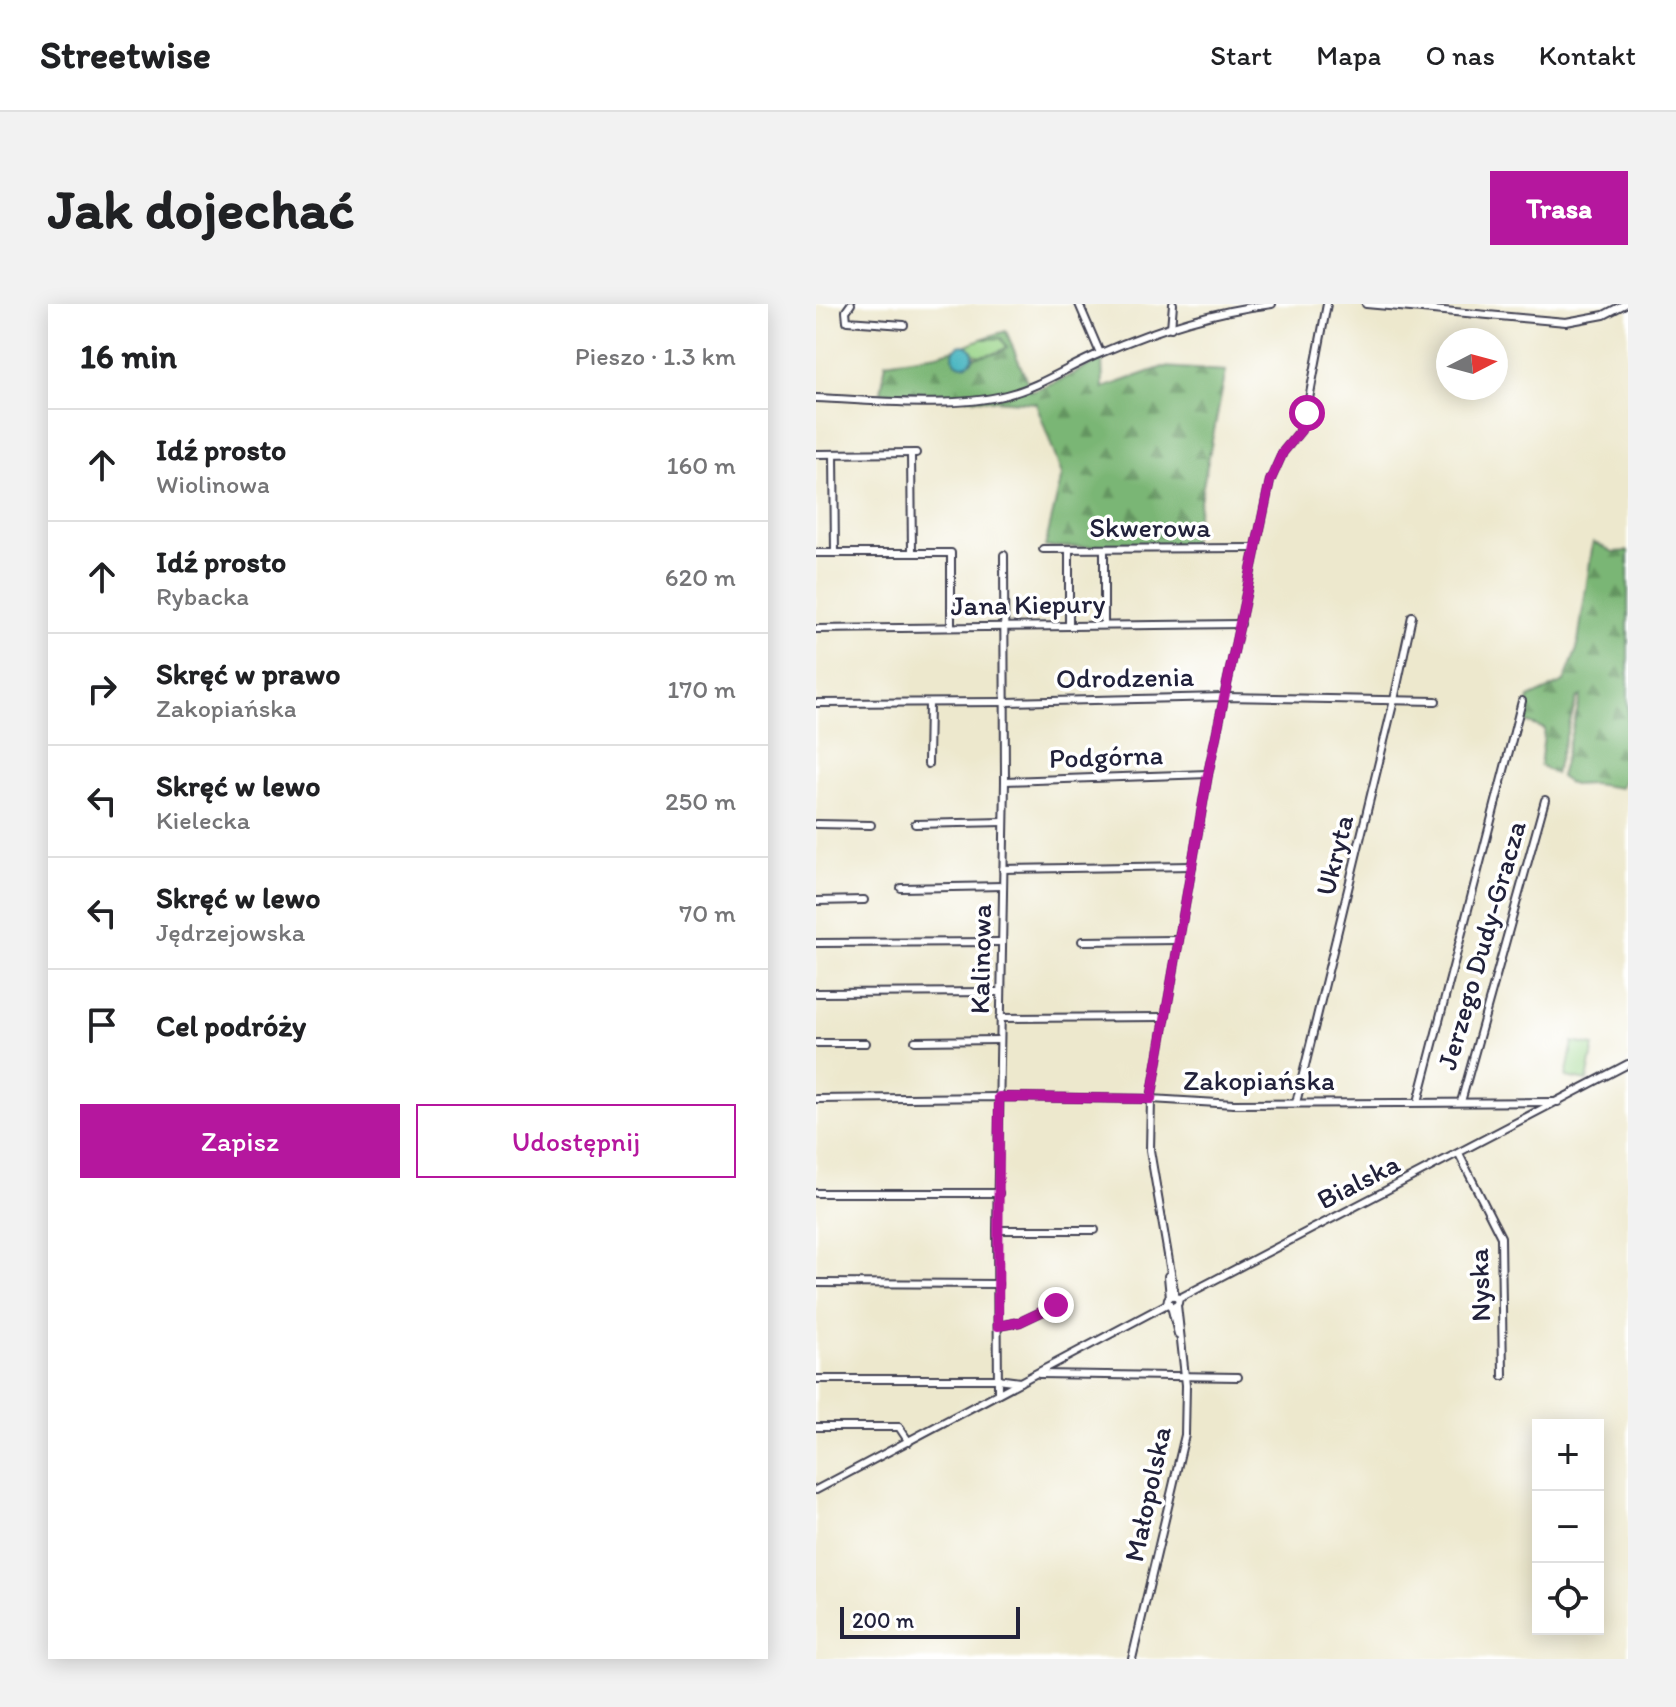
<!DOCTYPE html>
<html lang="pl">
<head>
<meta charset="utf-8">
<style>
	body { margin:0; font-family:Itim,sans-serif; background:#f2f2f2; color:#202124 }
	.controls { position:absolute; right:24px; bottom:24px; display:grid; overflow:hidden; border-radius:0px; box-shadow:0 4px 20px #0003 }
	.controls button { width:72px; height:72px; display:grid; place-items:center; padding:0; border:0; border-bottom:2px solid #e0e0e0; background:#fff; color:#202124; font:40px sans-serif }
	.compass { position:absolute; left:620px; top:24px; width:72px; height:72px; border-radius:50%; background:#fff; box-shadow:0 4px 20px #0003; rotate:84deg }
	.scale { position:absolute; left:24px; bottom:20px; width:180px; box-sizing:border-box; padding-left:8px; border:4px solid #22223b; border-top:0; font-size:22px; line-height:28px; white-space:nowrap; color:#22223b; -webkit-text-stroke:6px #fff; paint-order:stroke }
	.stop { position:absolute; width:24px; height:24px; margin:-18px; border:6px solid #b5179e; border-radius:50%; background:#fff }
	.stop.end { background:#b5179e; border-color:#fff; box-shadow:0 2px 8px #0008 }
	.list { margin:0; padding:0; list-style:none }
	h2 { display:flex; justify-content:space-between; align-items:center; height:104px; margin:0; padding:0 32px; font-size:34px }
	h2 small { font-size:26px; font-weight:400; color:#757577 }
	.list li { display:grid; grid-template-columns:52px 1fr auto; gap:24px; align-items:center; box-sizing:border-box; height:112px; padding:0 32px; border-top:2px solid #e0e0e0 }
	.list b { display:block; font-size:30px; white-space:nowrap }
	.list p { margin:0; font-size:26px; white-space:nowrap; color:#757577 }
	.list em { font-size:26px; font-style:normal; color:#757577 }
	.actions { display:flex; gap:16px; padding:24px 32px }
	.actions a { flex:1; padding:18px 0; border:2px solid #b5179e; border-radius:0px; text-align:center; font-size:28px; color:#b5179e }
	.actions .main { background:#b5179e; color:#fff }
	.icon { flex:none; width:44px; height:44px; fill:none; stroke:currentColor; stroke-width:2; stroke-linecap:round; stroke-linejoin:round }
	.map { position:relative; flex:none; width:812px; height:1355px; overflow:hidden; border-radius:0px }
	header { display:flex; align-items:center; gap:48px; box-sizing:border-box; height:112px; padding:0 40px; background:#fff; border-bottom:2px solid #e0e0e0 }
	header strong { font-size:38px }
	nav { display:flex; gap:44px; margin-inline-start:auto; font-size:28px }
	.intro { display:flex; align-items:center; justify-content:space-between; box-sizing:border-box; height:192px; padding:0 48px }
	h1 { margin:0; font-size:56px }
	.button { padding:20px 36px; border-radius:0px; background:#b5179e; color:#fff; font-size:28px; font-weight:700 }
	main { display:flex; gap:48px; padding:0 48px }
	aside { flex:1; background:#fff; border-radius:0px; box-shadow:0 4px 20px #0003 }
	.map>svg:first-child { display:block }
	.green { fill:#99d488; stroke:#5e7b62; stroke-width:2 }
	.forest { fill:url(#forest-firs); stroke:#4e6c58; stroke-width:2 }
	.water { fill:#48b6c1; stroke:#356c7e; stroke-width:2 }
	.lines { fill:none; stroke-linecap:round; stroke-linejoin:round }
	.minor-casing { stroke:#404051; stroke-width:10 }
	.minor { stroke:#fff; stroke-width:6 }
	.route { stroke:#b5179e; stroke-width:10 }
	.labels { text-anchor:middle; stroke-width:7; stroke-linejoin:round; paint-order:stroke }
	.street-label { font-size:28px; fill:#22223b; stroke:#fff }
</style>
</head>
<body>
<header>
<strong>Streetwise</strong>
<nav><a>Start</a><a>Mapa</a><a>O nas</a><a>Kontakt</a></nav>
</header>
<div class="intro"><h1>Jak dojechać</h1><a class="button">Trasa</a></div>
<main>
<aside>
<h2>16 min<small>Pieszo · 1.3 km</small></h2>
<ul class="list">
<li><svg class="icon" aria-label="ahead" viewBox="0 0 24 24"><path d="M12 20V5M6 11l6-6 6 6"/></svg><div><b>Idź prosto</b><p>Wiolinowa</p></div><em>160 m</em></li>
<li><svg class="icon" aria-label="ahead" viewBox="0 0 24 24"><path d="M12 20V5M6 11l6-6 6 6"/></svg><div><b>Idź prosto</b><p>Rybacka</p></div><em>620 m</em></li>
<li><svg class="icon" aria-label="right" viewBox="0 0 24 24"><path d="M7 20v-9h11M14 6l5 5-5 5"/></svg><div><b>Skręć w prawo</b><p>Zakopiańska</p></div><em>170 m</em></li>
<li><svg class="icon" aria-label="left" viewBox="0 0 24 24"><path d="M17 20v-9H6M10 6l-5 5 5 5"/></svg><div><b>Skręć w lewo</b><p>Kielecka</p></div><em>250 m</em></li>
<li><svg class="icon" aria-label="left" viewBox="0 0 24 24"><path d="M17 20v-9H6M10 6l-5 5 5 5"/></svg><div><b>Skręć w lewo</b><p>Jędrzejowska</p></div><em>70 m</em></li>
<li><svg class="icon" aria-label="arrive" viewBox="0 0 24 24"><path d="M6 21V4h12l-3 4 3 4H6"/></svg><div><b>Cel podróży</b></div></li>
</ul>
<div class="actions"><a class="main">Zapisz</a><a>Udostępnij</a></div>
</aside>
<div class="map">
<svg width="812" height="1355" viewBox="0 0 812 1355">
	<defs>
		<pattern id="forest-firs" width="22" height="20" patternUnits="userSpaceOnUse" patternTransform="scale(2)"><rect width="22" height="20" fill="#7ab674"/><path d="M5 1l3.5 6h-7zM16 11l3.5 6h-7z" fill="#649460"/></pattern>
	</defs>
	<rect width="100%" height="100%" fill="#fff"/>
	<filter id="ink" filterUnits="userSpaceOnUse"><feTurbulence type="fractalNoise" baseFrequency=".0125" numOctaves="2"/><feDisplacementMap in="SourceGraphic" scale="16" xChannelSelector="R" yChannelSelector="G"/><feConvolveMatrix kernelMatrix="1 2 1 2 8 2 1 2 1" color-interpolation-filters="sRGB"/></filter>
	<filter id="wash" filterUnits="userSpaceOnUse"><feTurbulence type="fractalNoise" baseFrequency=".006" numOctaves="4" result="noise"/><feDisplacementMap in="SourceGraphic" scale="32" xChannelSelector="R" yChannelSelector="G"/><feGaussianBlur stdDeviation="1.8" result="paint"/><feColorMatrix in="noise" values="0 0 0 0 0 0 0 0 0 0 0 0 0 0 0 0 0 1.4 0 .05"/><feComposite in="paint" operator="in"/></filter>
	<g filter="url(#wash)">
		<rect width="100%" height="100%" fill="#ede8cd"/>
		<g class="green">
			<path d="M185 34 191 43C183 48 168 55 159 50 155 47 153 44 149 42L146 43 165 35Z"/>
			<polygon points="757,738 778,742 771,777 750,773"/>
		</g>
		<g class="forest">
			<polygon points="190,27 215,87 247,75 286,55 287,84 347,63 410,67 375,242 229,243 246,171 220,99 65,88 70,58 121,50 146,43 138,47 138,57 156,57 158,53 183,48 191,43 185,34 165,35"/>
			<polygon points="777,238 797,248 812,247 812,470 804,484 777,480 756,481 744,473 765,392 761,394 739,470 724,461 729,425 707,417 713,394 748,378 761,345"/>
		</g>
		<circle class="water" cx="147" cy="51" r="10"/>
	</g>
	<g filter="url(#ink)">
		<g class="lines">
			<defs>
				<g id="minor">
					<polyline points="35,0 30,7 31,17 88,21"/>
					<polyline points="263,0 284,49"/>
					<polyline points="550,0 750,18 788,11 809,0"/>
					<polyline points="355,24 357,0"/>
					<path d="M0 94C57 96 136 105 190 91 224 83 253 62 285 49 338 26 398 7 456 0"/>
					<polyline points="0,150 100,149"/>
					<polyline points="18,150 19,249"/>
					<polyline points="95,150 96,248"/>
					<polyline points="227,245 440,244"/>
					<polyline points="288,245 288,321"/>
					<polyline points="0,249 135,249 135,323"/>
					<polyline points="253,321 253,245"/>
					<polyline points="0,325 425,320"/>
					<polyline points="0,399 190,398 408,393 620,397"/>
					<polyline points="112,460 113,399"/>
					<polyline points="189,477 392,470"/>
					<polyline points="0,520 55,521"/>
					<polyline points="99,520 188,518"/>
					<polyline points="187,565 376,562"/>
					<polyline points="85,584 187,582"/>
					<polyline points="0,597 48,596"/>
					<polyline points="266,637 362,636"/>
					<polyline points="0,639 186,638"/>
					<polyline points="0,689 185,688"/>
					<polyline points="184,714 347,713"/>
					<polyline points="99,737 184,736"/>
					<polyline points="0,739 50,739"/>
					<polyline points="0,795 183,793 335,795 418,800 742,798"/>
					<polyline points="602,798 706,397"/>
					<polyline points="645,798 729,496"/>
					<polyline points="480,799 578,396 596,312"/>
					<polyline points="643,850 685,933 687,1072"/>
					<polyline points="0,889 183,889"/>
					<polyline points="181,926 279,926"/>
					<polyline points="352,972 354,993"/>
					<polyline points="0,979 182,980"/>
					<circle cx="357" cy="997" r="5.5"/>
					<polyline points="359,992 334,846 335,795 392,470 454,177 467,148 485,126 489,116 511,0"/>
					<polyline points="362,995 812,760"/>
					<polyline points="355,1002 362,1030"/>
					<polyline points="182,1022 204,1018 240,1001"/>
					<polyline points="223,1070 422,1073"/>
					<polyline points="0,1075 181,1075 204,1078"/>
					<polyline points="182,1089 181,926 189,477 188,251"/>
					<polyline points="0,1123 83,1123 93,1138"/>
					<polyline points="0,1186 353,999"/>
					<polyline points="316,1355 369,1131 370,1081 361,1001"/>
				</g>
			</defs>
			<use href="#minor" class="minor-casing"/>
			<use href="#minor" class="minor"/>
		</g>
	</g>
	<g class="lines" filter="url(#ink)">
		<polyline class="route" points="240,1001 204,1018 182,1022 183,793 335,795 392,470 454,177 467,148 485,126 491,109"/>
	</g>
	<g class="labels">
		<g class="street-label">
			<text x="334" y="233">Skwerowa</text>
			<text transform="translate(212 300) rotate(-1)" y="10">Jana Kiepury</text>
			<text transform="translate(309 373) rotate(-1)" y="10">Odrodzenia</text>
			<text transform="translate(290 452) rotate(-2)" y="10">Podgórna</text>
			<text transform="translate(518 551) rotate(-76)" y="10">Ukryta</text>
			<text transform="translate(665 641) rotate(-74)" y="10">Jerzego Dudy-Gracza</text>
			<text transform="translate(164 655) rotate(-89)" y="10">Kalinowa</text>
			<text x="443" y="786">Zakopiańska</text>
			<text transform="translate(542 877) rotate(-27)" y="10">Bialska</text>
			<text transform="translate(663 981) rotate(-92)" y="10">Nyska</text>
			<text transform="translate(331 1190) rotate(-78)" y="10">Małopolska</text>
		</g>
	</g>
</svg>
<div class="controls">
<button>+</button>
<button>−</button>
<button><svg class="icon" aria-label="locate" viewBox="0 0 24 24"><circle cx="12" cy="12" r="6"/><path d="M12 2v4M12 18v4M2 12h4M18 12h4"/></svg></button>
</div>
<svg class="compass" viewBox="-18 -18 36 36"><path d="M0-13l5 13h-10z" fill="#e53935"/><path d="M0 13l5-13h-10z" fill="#757577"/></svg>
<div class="scale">200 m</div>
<div class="stop" style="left:491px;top:109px"></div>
<div class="stop end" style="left:240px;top:1001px"></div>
</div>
</main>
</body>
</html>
